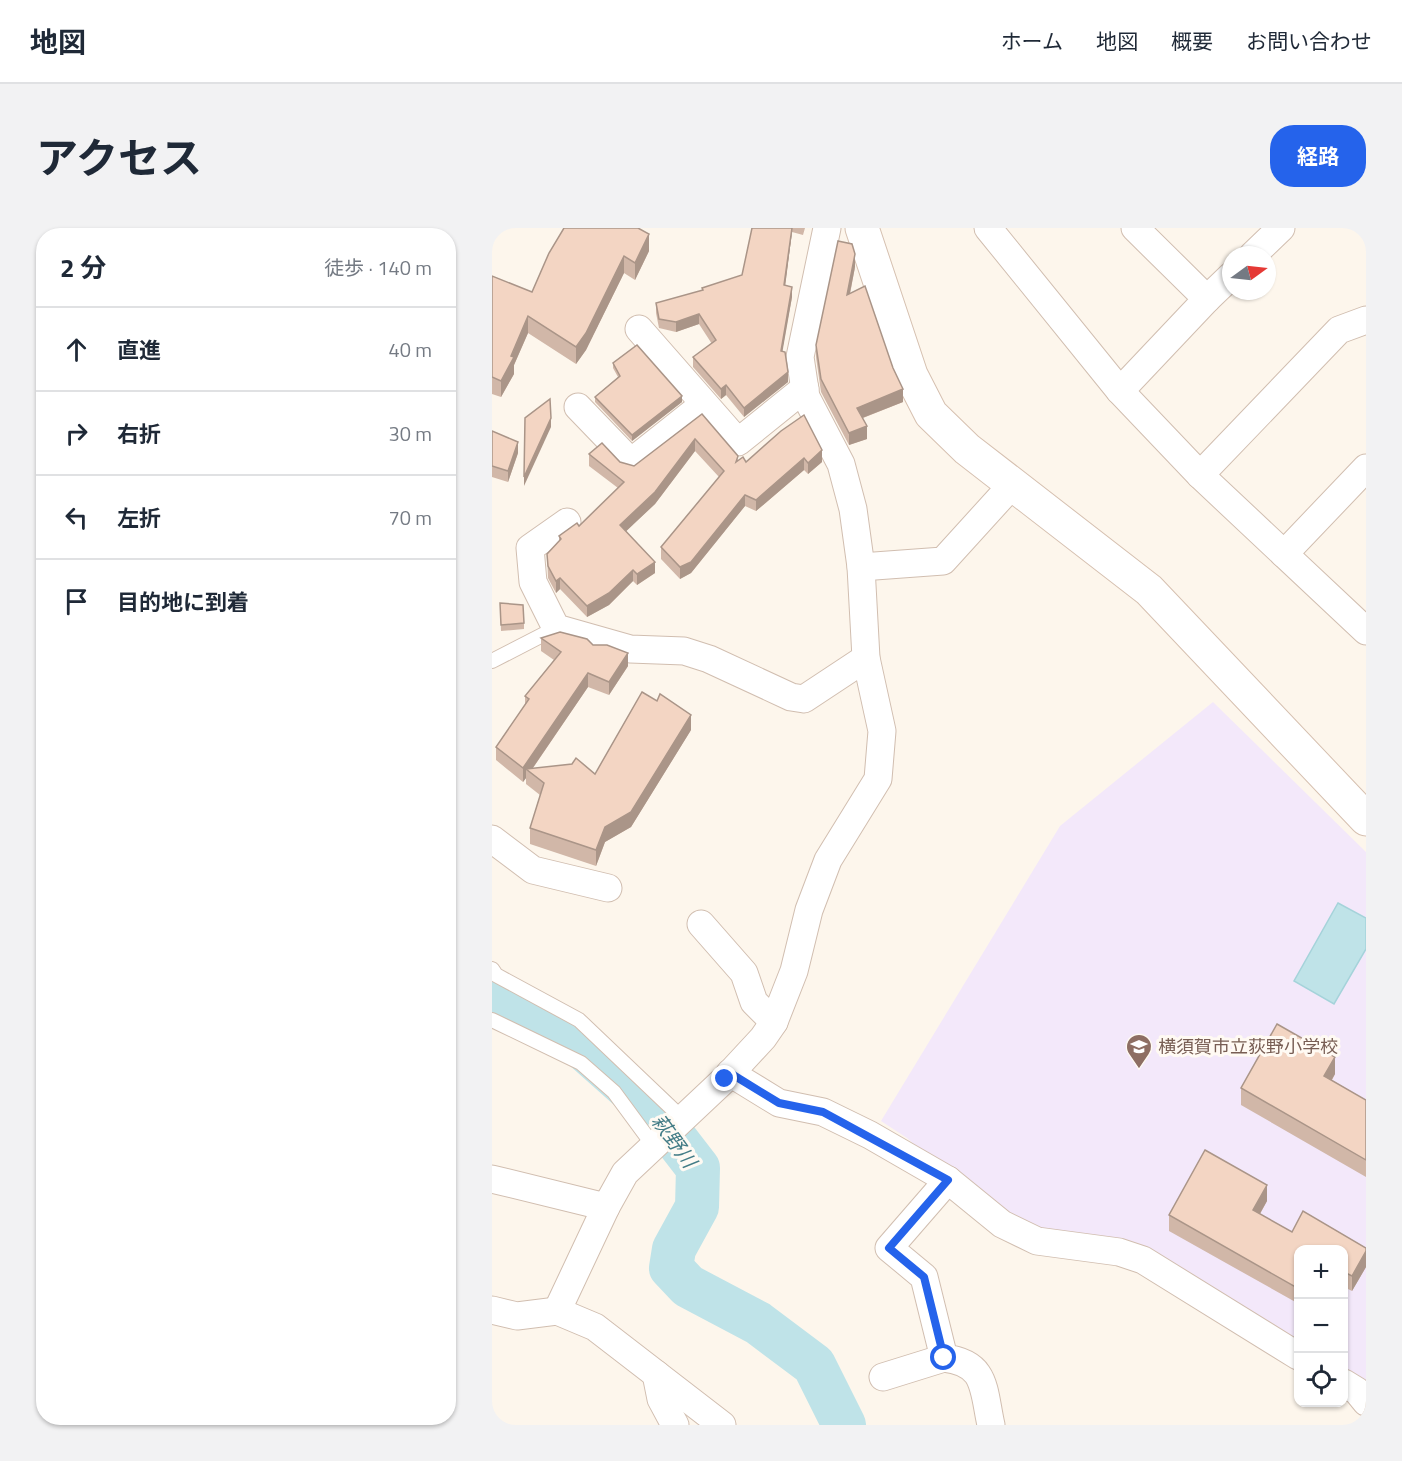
<!DOCTYPE html>
<html lang="ja">
<head>
<meta charset="utf-8">
<style>
	body { margin:0; font-family:"Titillium Web","Noto Sans JP",sans-serif; background:#f2f2f3; color:#1f2937 }
	.controls { position:absolute; right:18px; bottom:18px; display:grid; overflow:hidden; border-radius:12px; box-shadow:0 2px 4px #0004 }
	.controls button { width:54px; height:54px; display:grid; place-items:center; padding:0; border:0; border-bottom:2px solid #e0e1e3; background:#fff; color:#1f2937; font:30px sans-serif }
	.compass { position:absolute; left:730px; top:18px; width:54px; height:54px; border-radius:50%; background:#fff; box-shadow:0 2px 4px #0004; rotate:75deg }
	.stop { position:absolute; width:18px; height:18px; margin:-14px; border:4px solid #2563eb; border-radius:50%; background:#fff }
	.stop.end { background:#2563eb; border-color:#fff; box-shadow:0 2px 6px #0008 }
	.list { margin:0; padding:0; list-style:none }
	h2 { display:flex; justify-content:space-between; align-items:center; height:78px; margin:0; padding:0 24px; font-size:26px }
	h2 small { font-size:20px; font-weight:400; color:#747a83 }
	.list li { display:grid; grid-template-columns:39px 1fr auto; gap:18px; align-items:center; box-sizing:border-box; height:84px; padding:0 24px; border-top:2px solid #e0e1e3 }
	.list b { display:block; font-size:22px; white-space:nowrap }
	.list em { font-size:20px; font-style:normal; color:#747a83 }
	.icon { flex:none; width:33px; height:33px; fill:none; stroke:currentColor; stroke-width:2; stroke-linecap:round; stroke-linejoin:round }
	.map { position:relative; flex:none; width:874px; height:1197px; overflow:hidden; border-radius:24px }
	header { display:flex; align-items:center; gap:36px; box-sizing:border-box; height:84px; padding:0 30px; background:#fff; border-bottom:2px solid #e0e1e3 }
	header strong { font-size:28px }
	nav { display:flex; gap:33px; margin-inline-start:auto; font-size:21px }
	.intro { display:flex; align-items:center; justify-content:space-between; box-sizing:border-box; height:144px; padding:0 36px }
	h1 { margin:0; font-size:42px }
	.button { padding:15px 27px; border-radius:24px; background:#2563eb; color:#fff; font-size:21px; font-weight:700 }
	main { display:flex; gap:36px; padding:0 36px }
	aside { flex:1; background:#fff; border-radius:24px; box-shadow:0 2px 4px #0004 }
	.map>svg:first-child { display:block }
	.education { fill:#f3e8fa }
	.water { fill:#bfe3e8; stroke:#a5d3da; stroke-width:1.5 }
	.lines { fill:none; stroke-linecap:round; stroke-linejoin:round }
	.river { stroke:#bfe3e8; stroke-width:44 }
	.lane-casing { stroke:#d1beb0; stroke-width:16 }
	.street-casing { stroke:#d1beb0; stroke-width:29 }
	.secondary-casing { stroke:#d6c0b0; stroke-width:35 }
	.lane { stroke:#fff; stroke-width:14 }
	.street { stroke:#fff; stroke-width:27 }
	.secondary { stroke:#fff; stroke-width:33 }
	.wall { fill:#d1b7a8 }
	.shaded-wall { fill:#aa9588 }
	.building { fill:#f3d5c3; stroke:#aa9588; stroke-width:1.5 }
	.route { stroke:#2563eb; stroke-width:8 }
	.labels { text-anchor:middle; stroke-width:6; stroke-linejoin:round; paint-order:stroke }
	.education-label { font-size:18px; fill:#785e54; stroke:#fffaf3; text-anchor:start }
	.water-label { font-size:20px; font-style:italic; fill:#437c86; stroke:#fffaf3 }
</style>
</head>
<body>
<header>
<strong>地図</strong>
<nav><a>ホーム</a><a>地図</a><a>概要</a><a>お問い合わせ</a></nav>
</header>
<div class="intro"><h1>アクセス</h1><a class="button">経路</a></div>
<main>
<aside>
<h2>2 分<small>徒歩 · 140 m</small></h2>
<ul class="list">
<li><svg class="icon" aria-label="ahead" viewBox="0 0 24 24"><path d="M12 20V5M6 11l6-6 6 6"/></svg><div><b>直進</b></div><em>40 m</em></li>
<li><svg class="icon" aria-label="right" viewBox="0 0 24 24"><path d="M7 20v-9h11M14 6l5 5-5 5"/></svg><div><b>右折</b></div><em>30 m</em></li>
<li><svg class="icon" aria-label="left" viewBox="0 0 24 24"><path d="M17 20v-9H6M10 6l-5 5 5 5"/></svg><div><b>左折</b></div><em>70 m</em></li>
<li><svg class="icon" aria-label="arrive" viewBox="0 0 24 24"><path d="M6 21V4h12l-3 4 3 4H6"/></svg><div><b>目的地に到着</b></div></li>
</ul>
</aside>
<div class="map">
<svg width="874" height="1197" viewBox="0 0 874 1197">
	<rect width="100%" height="100%" fill="#fdf6ec"/>
	<polygon class="education" points="721,474 874,624 874,1152 858,1156 852,1152 852,1022 806,1022 806,1124 647,1028 510,995 415,910 389,893 568,598"/>
	<polygon class="water" points="846,675 874,690 874,721 842,776 802,753"/>
	<g class="lines">
		<polyline class="river" points="0,766 43,786 81,811 162,883 206,940 205,979 182,1021 179,1040 196,1058 266,1095 322,1137 352,1197"/>
		<defs>
			<g id="lane">
				<polyline points="0,433 64,400"/>
				<polyline points="0,741 4,747 87,792 191,891"/>
				<polyline points="0,792 89,835 122,864 161,917"/>
			</g>
			<g id="street">
				<polyline points="496,0 628,163 708,247 874,403"/>
				<polyline points="761,27 789,0"/>
				<polyline points="715,71 739,48"/>
				<polyline points="147,101 246,214 313,160"/>
				<polyline points="628,163 715,71 643,0"/>
				<polyline points="86,179 139,234 212,176"/>
				<polyline points="708,247 847,102 874,92"/>
				<polyline points="75,294 38,320 41,354 64,400 138,421 192,423 217,431 299,469 312,471 374,430"/>
				<polyline points="792,326 874,240"/>
				<polyline points="369,339 451,333 520,257"/>
				<polyline points="0,611 41,642 116,660"/>
				<polyline points="209,696 252,745 262,774 282,794"/>
				<polyline points="238,845 287,875 331,884 378,907 456,952 510,996 545,1013 627,1024 651,1032 806,1128"/>
				<polyline points="0,951 114,979"/>
				<path d="M456 952 397 1020 432 1049 452 1130C495 1135 491 1161 499 1197"/>
				<polyline points="0,1082 25,1088 65,1083 103,1099 230,1197"/>
				<polyline points="65,1083 114,979 133,945 233,851 271,810 282,794 302,743 317,682 336,632 386,551 390,503 374,430 369,339 361,281 349,236 314,169 308,129 335,0"/>
				<polyline points="164,1146 169,1171 183,1197"/>
				<polyline points="391,1149 452,1130"/>
				<polyline points="852,1155 865,1163 874,1174"/>
			</g>
			<polyline id="secondary" points="370,0 419,147 439,186 475,221 657,362 874,591"/>
		</defs>
		<use href="#lane" class="lane-casing"/>
		<use href="#street" class="street-casing"/>
		<use href="#secondary" class="secondary-casing"/>
		<use href="#lane" class="lane"/>
		<use href="#street" class="street"/>
		<use href="#secondary" class="secondary"/>
	</g>
	<g class="wall">
		<polygon points="260,0 313,0 311,7 300,4 293,58 300,69 290,123 296,154 252,189 234,167 229,171 201,139 201,129 220,116 207,96 184,104 167,100 164,85 164,75 210,63 210,60 250,47"/>
		<polygon points="157,23 143,52 132,45 94,122 84,136 36,105 22,137 22,146 9,169 0,166 0,48 40,64 57,25"/>
		<polygon points="363,39 358,66 411,174 371,190 375,211 357,217 329,164 324,129 324,117"/>
		<polygon points="121,135 190,174 140,213 103,174 103,169 126,149 121,140"/>
		<polygon points="210,186 246,232 254,234 289,203 330,234 316,246 312,242 264,283 253,278 199,345 188,351 169,331 169,319 227,249 203,223 163,276 134,303 163,345 145,357 141,353 117,377 95,389 68,361 64,365 56,350 55,326 67,313 67,308 87,298 126,260 97,238 97,226 142,238"/>
		<polygon points="0,203 26,225 16,254 0,249"/>
		<polygon points="8,375 32,395 32,401 9,403"/>
		<polygon points="49,410 101,417 136,438 117,467 96,459 41,540 103,546 199,502 139,599 113,614 104,638 38,616 38,600 48,567 34,556 34,550 31,554 4,532 4,519 33,477 33,468 62,432 49,423"/>
		<polygon points="843,846 840,852 874,872 874,949 749,877 749,860"/>
		<polygon points="775,973 768,986 800,1004 874,1020 874,1039 860,1063 852,1059 852,1022 807,1022 807,1076 677,1003 677,987"/>
	</g>
	<g class="shaded-wall">
		<polygon points="300,0 300,4 292,67 292,57"/>
		<polygon points="157,6 157,23 143,52 143,35"/>
		<polygon points="363,26 363,39 355,80 355,67"/>
		<polygon points="132,28 132,45 94,122 84,136 84,119"/>
		<polygon points="300,59 300,69 289,132 289,123"/>
		<polygon points="207,86 207,96 184,104 184,94"/>
		<polygon points="36,88 36,105 22,137 22,146 9,169 9,153"/>
		<polygon points="296,144 296,154 252,189 252,180"/>
		<polygon points="234,157 234,167 229,171 229,161"/>
		<polygon points="411,161 411,174 365,192 365,180"/>
		<polygon points="190,168 190,174 140,213 140,207"/>
		<polygon points="59,190 59,199 32,258 32,249"/>
		<polygon points="375,198 375,211 357,217 357,205"/>
		<polygon points="203,211 203,223 163,276 128,309 128,297"/>
		<polygon points="26,214 26,225 16,254 16,243"/>
		<polygon points="330,222 330,234 316,246 316,235"/>
		<polygon points="312,230 312,242 264,283 264,272"/>
		<polygon points="253,267 253,278 199,345 188,351 188,339"/>
		<polygon points="163,334 163,345 145,357 145,346"/>
		<polygon points="141,342 141,353 117,377 95,389 95,378"/>
		<polygon points="68,350 68,361 64,365 64,353"/>
		<polygon points="136,425 136,438 117,467 117,454"/>
		<polygon points="96,445 96,459 38,544 34,541 34,550 31,554 31,540"/>
		<polygon points="199,487 199,502 139,599 113,614 104,638 104,622 113,599"/>
		<polygon points="843,829 843,846 832,865 832,848"/>
		<polygon points="775,957 775,973 761,998 761,982"/>
		<polygon points="874,1023 874,1039 860,1063 860,1048"/>
	</g>
	<g class="building">
		<polygon points="72,0 146,0 157,6 143,35 132,28 94,105 84,119 36,88 19,128 22,129 9,153 0,149 0,48 40,64 57,25"/>
		<polygon points="260,0 300,0 292,57 300,59 289,123 293,124 296,144 252,180 234,157 229,161 201,129 224,112 207,86 184,94 167,91 164,75 211,62 210,60 250,47"/>
		<polygon points="346,13 360,16 363,26 355,67 373,58 401,140 411,161 365,180 375,198 357,205 329,151 324,117"/>
		<polygon points="145,117 190,168 140,207 103,169 128,148 121,135"/>
		<polygon points="58,171 59,190 32,249 33,190"/>
		<polygon points="210,186 246,228 244,234 251,229 254,234 289,203 312,187 330,222 316,235 312,230 264,272 253,267 199,334 188,339 169,319 232,243 203,211 163,264 128,297 163,334 145,346 141,342 117,365 95,378 68,350 64,353 56,338 55,326 69,311 67,308 85,295 87,298 132,254 97,226 110,215 128,234 142,238"/>
		<polygon points="0,203 26,214 16,243 0,238"/>
		<polygon points="8,375 31,377 32,395 9,397"/>
		<polygon points="68,404 95,411 101,417 115,417 136,425 117,454 96,445 31,540 4,519 37,471 33,468 69,424 49,410"/>
		<polygon points="150,464 165,473 168,466 199,487 139,584 113,599 104,622 38,600 52,555 34,541 80,536 84,530 103,546"/>
		<polygon points="785,796 843,829 832,848 874,872 874,932 749,860"/>
		<polygon points="713,922 775,957 761,982 800,1004 811,983 874,1020 874,1023 860,1048 852,1044 852,1022 807,1022 807,1061 677,987"/>
	</g>
	<g class="lines">
		<polyline class="route" points="233,851 238,845 287,875 331,884 456,952 397,1020 432,1049 452,1130"/>
	</g>
	<defs>
		<symbol id="school-pin" viewBox="-11 -11 22 30"><path d="M0 17L-7.5 6A9.5 9.5 0 1 1 7.5 6Z" fill="#8d6e63" stroke="#fffaf3"/><path d="M0-5L7-2L0 1L-7-2ZM-4 1L0 2.5L4 1V4Q0 6-4 4Z" fill="#fff"/></symbol>
	</defs>
	<g fill-rule="evenodd">
		<use href="#school-pin" x="632" y="804" width="30" height="40"/>
	</g>
	<g class="labels">
		<g class="education-label">
			<text x="666" y="825">横須賀市立荻野小学校</text>
		</g>
		<g class="water-label">
			<text transform="translate(182 913) rotate(54)" y="7">萩野川</text>
		</g>
	</g>
</svg>
<div class="controls">
<button>+</button>
<button>−</button>
<button><svg class="icon" aria-label="locate" viewBox="0 0 24 24"><circle cx="12" cy="12" r="6"/><path d="M12 2v4M12 18v4M2 12h4M18 12h4"/></svg></button>
</div>
<svg class="compass" viewBox="-18 -18 36 36"><path d="M0-13l5 13h-10z" fill="#e53935"/><path d="M0 13l5-13h-10z" fill="#747a83"/></svg>
<div class="stop" style="left:452px;top:1130px"></div>
<div class="stop end" style="left:233px;top:851px"></div>
</div>
</main>
</body>
</html>
